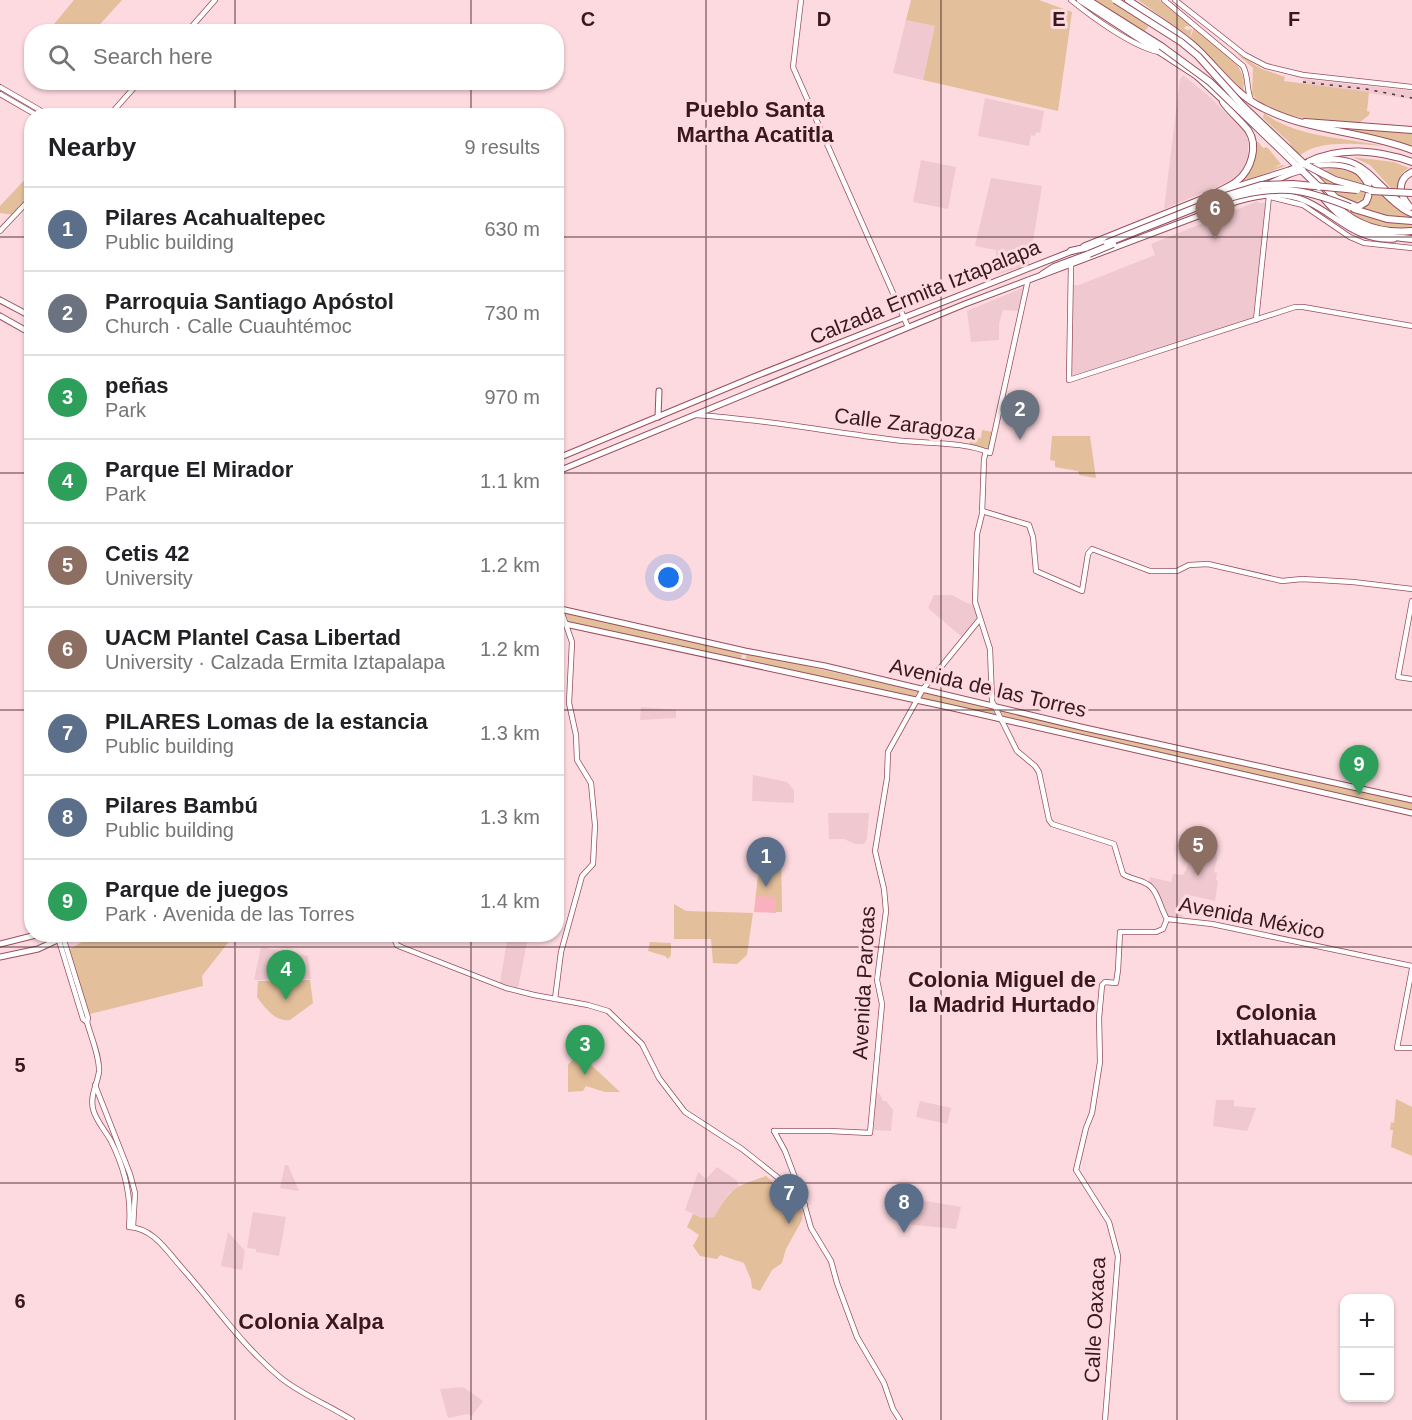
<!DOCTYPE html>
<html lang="en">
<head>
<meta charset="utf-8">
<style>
	body { margin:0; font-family:Arial,sans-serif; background:#f2f2f2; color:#202124 }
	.controls { position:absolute; right:18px; bottom:18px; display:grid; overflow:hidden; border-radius:12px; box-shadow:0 2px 4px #0004 }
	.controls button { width:54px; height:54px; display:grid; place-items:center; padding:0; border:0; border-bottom:2px solid #e0e0e0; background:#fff; color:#202124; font:30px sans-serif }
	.you { position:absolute; left:669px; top:578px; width:21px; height:21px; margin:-15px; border:4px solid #fff; border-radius:50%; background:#1a73e8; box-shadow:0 0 0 9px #1a73e833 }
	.badge { display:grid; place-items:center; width:39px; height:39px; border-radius:50%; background:#27706a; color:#fff; font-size:20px; font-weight:700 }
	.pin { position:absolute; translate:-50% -50px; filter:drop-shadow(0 2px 3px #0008) }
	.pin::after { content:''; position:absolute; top:32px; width:21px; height:18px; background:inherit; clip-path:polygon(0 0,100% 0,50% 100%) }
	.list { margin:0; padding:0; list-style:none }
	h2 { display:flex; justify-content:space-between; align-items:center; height:78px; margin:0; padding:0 24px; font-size:26px }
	h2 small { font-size:20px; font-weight:400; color:#757577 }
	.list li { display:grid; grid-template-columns:39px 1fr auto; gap:18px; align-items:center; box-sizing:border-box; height:84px; padding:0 24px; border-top:2px solid #e0e0e0 }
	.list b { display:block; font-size:22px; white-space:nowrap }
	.list p { margin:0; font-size:20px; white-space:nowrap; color:#757577 }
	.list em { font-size:20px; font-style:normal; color:#757577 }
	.icon { flex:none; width:33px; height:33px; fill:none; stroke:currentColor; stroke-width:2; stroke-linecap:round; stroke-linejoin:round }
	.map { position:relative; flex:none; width:1412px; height:1420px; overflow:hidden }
	.search { position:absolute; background:#fff; box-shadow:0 2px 4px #0004; left:24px; top:24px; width:540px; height:66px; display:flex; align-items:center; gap:15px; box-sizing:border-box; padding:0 21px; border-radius:24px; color:#757577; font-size:22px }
	.panel { position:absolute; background:#fff; box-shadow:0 2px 4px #0004; left:24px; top:108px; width:540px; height:834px; border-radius:24px }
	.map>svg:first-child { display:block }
	.built { fill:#efc9cf }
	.green { fill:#e3bf9b }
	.water { fill:#f9b1be }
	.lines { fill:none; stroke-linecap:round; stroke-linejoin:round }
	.secondary-casing { stroke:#974e5e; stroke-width:6 }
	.primary-casing { stroke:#974e5e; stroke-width:7 }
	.highway-casing { stroke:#974e5e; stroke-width:8 }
	.secondary { stroke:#fff; stroke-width:4.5 }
	.primary { stroke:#fff; stroke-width:5 }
	.highway { stroke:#fff; stroke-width:6 }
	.rail { stroke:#4b2c33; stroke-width:1.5; stroke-dasharray:3 6; stroke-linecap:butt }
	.primary-bridge-casing { stroke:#974e5e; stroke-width:7; stroke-linecap:butt }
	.highway-bridge-casing { stroke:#974e5e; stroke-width:8; stroke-linecap:butt }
	.primary-bridge { stroke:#fff; stroke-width:5 }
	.highway-bridge { stroke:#fff; stroke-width:6 }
	.grid { fill:none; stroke:#37181f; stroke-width:1.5; stroke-opacity:0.55 }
	.labels { text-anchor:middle; stroke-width:6; stroke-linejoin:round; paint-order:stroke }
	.street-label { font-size:21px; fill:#37181f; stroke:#fddadf }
	.neighbourhood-label { font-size:22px; font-weight:bold; fill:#37181f; stroke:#fddadf }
	.grid-label { font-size:20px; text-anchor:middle; font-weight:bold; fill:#37181f; stroke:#fddadf; stroke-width:6; stroke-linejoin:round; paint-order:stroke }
</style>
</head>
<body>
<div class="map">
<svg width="1412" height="1420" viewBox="0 0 1412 1420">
	<rect width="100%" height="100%" fill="#fddadf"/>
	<g class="built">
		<polygon points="906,20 935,26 923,80 893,73"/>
		<polygon points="1183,75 1210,97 1243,130 1248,139 1248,156 1242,171 1228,182 1164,209 1180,79"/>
		<polygon points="1303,79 1404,90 1412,91 1412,99 1303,84"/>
		<polygon points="985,98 1044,111 1040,133 1036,132 1035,136 1031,135 1029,146 978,136"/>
		<polygon points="921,160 956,167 948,209 913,202"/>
		<polygon points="991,178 1042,186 1029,265 996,275 996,250 975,246"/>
		<polygon points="1258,201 1259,203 1266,203 1253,318 1071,376 1073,285 1079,285 1155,255 1151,244"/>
		<polygon points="1022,288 1024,289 1018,311 1003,310 999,324 999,340 971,342 967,311"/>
		<polygon points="934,595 952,595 965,602 973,605 978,618 962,637 928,608"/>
		<polygon points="641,707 676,710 676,718 640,720"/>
		<polygon points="753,775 787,782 794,790 794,803 752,801"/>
		<polygon points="828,813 869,813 867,839 864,844 855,844 844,839 829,839"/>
		<polygon points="1205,833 1210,843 1215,843 1217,859 1214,872 1217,873 1216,880 1218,881 1215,901 1185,894 1181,914 1183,916 1183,919 1168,916 1155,886 1149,882 1150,877 1171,882 1173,874 1183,875"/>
		<polygon points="508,935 526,935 528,937 518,988 500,983"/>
		<polygon points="261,947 308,956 311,979 254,980"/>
		<polygon points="875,1092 880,1094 883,1101 886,1101 893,1110 891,1131 874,1130"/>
		<polygon points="1216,1100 1234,1100 1234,1106 1256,1108 1247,1131 1213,1126"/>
		<polygon points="920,1101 951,1108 947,1124 916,1117"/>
		<polygon points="285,1165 288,1165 299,1191 280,1188"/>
		<polygon points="717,1167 736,1180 739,1186 729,1193 714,1217 702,1218 685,1210 698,1172 706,1179"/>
		<polygon points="920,1200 961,1207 956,1229 905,1224 906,1207 919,1208"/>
		<polygon points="253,1212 286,1217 279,1256 256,1252 256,1249 247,1248"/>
		<polygon points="228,1232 245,1251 242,1270 221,1266"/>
		<polygon points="463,1387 483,1401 472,1416 468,1414 448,1418 440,1389"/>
	</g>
	<g class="green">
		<polygon points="74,0 122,0 94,31 63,31 54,24"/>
		<polygon points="911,0 1039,0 1072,12 1058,111 923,80 935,26 906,20"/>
		<polygon points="1084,0 1119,0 1152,21 1141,37"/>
		<polygon points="1138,0 1159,0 1193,27 1186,26 1184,28 1187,30 1192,29 1190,37"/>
		<path d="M1194 28C1213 43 1250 63 1243 91L1190 38Z"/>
		<path d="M1236 53 1262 69 1285 77 1284 81 1369 92 1367 111 1370 112 1369 115 1359 123C1330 121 1270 120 1252 94L1253 68Z"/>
		<path d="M1264 113C1296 138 1344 137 1383 146 1359 144 1318 139 1299 156L1293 151 1290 143 1263 118Z"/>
		<polygon points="1326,127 1412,133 1412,146 1383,137"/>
		<polygon points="1258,142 1263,148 1267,147 1281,164 1273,168 1282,165 1285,166 1236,185 1240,182 1255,143"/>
		<path d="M1353 157 1394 162 1409 168C1396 175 1396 186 1400 198L1370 165Z"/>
		<polygon points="1336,168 1357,174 1368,187 1366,197 1356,202 1356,205 1332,192 1317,178 1324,170"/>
		<polygon points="30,174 31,196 14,215 0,213 0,206"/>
		<path d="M1370 182 1395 207 1412 217V229C1379 229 1367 225 1339 208 1349 202 1359 212 1368 204Z"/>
		<polygon points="982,430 993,432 989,448 970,446 969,436 981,438"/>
		<polygon points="1052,436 1090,436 1096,478 1079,475 1078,471 1055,467 1055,461 1050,460"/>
		<polygon points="565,611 742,653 741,660 569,623"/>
		<polygon points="747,653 918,691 914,698 745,661"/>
		<polygon points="924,692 990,706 997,717 920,700"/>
		<polygon points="1000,710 1412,802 1412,812 1005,719"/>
		<polygon points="766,848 781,848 782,912 754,912 760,857 765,856"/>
		<polygon points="674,904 686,911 753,913 747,955 737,964 713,963 711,939 674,939"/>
		<polygon points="105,935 234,935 202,976 203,986 90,1014 68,950 89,938"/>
		<polygon points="650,942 671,943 671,955 668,959 665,956 648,951"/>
		<path d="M310 980 313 1003 290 1020C275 1022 265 1008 257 997L258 981Z"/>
		<polygon points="574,1058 588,1062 620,1092 605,1092 586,1086 583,1091 568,1092 568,1065"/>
		<polygon points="1396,1099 1412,1107 1412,1156 1391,1147 1393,1130 1390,1130 1391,1122 1394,1123"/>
		<path d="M766 1176 803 1211 802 1220 786 1249 782 1263 772 1270 760 1291 752 1288 751 1280 744 1263 720 1255 717 1259 700 1256 693 1246 699 1235 687 1227 693 1214 702 1218 714 1217C733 1186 732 1188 766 1176Z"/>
	</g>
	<polygon class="water" points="757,896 776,897 776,913 754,912"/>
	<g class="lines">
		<defs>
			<g id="secondary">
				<polyline points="801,0 793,67 908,327"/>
				<path d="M1071 0C1092 17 1133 47 1159 52"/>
				<path d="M1164 0 1243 66C1249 77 1246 89 1251 100"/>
				<polyline points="1175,0 1245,55 1266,66 1303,75 1412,87"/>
				<polyline points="187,32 215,0"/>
				<polyline points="0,87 50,116"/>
				<polyline points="0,94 38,116"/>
				<polyline points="109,116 139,82"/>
				<polyline points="1270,197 1303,205 1350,237 1364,243 1412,248"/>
				<polyline points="0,231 32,197"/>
				<polyline points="1071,265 1069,380 1295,307 1303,307 1412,326"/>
				<polyline points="1256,320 1269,196"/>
				<path d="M696 415C763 419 829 432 895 440 924 444 964 441 990 453L1028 280"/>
				<path d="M986 451 984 459 982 514 977 534 975 602 990 649 992 701 1017 751 1035 766 1039 772 1049 820 1052 824 1114 844 1123 874C1130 879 1139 879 1147 884 1158 890 1160 908 1167 919L1212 924 1412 966"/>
				<polyline points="982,511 1029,525 1033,537 1036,571 1082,591 1088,554 1092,549 1150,571 1177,571 1189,565 1208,564 1282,581 1302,579 1353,582 1412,589"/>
				<polyline points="1412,601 1398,677 1412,679"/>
				<polyline points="57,934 83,1019 87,1022"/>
				<path d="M62 934 88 1018 87 1022C91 1037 100 1057 99 1072 97 1085 90 1095 93 1109 96 1121 105 1130 111 1141 125 1169 132 1196 129 1227 153 1228 167 1251 182 1268 215 1305 242 1346 281 1378 302 1395 329 1405 352 1420"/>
				<polyline points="392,934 397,945 401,947 506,988 534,995 588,1005 608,1011 642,1044 659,1078 685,1112 742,1149 781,1180 805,1205"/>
				<polyline points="1412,969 1397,1048 1412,1048"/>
				<polyline points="555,999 561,952 579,887 582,876 593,864 595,825 591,783 577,760 576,735 569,703 572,642 556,596"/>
				<polyline points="95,1085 130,1174 135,1193 133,1227"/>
				<polyline points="774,1131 830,1131 870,1133 882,1004 877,980 886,911 884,889 875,851 887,778 888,752 923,689 980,619"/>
				<polyline points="774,1131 785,1151 802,1196 811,1228 831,1261 837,1283 857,1337 884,1383 893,1409 900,1420"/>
				<polyline points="1105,1420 1118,1256 1109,1222 1076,1170 1086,1128 1092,1113 1100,1062 1099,1018 1102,985 1105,982 1116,983 1118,970 1120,932 1156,932 1163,929 1167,919"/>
			</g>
			<g id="primary">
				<path d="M1315 161C1370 151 1371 187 1409 207"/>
				<path d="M1314 166C1348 161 1362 171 1385 194 1394 202 1401 210 1412 214"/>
				<polyline points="1268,184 1290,174"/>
				<polyline points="1084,246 1216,193 1289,170"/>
				<polyline points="0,300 32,317"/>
				<polyline points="0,316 32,334"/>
				<polyline points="658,417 659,391"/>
				<polyline points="556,459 756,376 1075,250"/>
				<path d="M556 472 965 304 1238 201C1260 195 1284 191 1306 201 1337 215 1356 242 1394 239"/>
				<polyline points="556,608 745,651 825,666 1085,728 1412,800"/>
				<polyline points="556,622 953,708 1412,813"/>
				<polyline points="0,944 40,934"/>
				<polyline points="0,957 38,949 70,934"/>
			</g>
			<g id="highway">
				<polyline points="1080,0 1197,76 1221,98 1232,105"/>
				<polyline points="1088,0 1161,46"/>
				<path d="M1128 0C1150 15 1175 29 1195 47 1217 67 1235 95 1263 108 1310 132 1363 131 1412 150"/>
				<polyline points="1305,122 1412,130"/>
				<path d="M1308 162C1340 146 1379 150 1412 162"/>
				<path d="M1300 163 1336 198 1358 207 1366 202C1373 188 1367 180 1357 170"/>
				<path d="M1312 184C1344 225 1359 234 1412 239"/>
				<path d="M1216 193C1223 189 1231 186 1237 181 1251 170 1259 146 1248 130 1240 120 1230 112 1223 102"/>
				<path d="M1329 198C1351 224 1379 234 1412 231"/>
				<path d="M1410 207C1399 195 1396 180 1412 172"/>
				<polyline points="1354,209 1387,219 1412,221"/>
				<polyline points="1071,251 1107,243"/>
				<polyline points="1043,274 1054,267 1089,254"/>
			</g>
		</defs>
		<use href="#secondary" class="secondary-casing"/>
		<use href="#primary" class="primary-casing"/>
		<use href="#highway" class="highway-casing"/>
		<use href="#secondary" class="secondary"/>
		<use href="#primary" class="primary"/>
		<use href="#highway" class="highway"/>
		<polyline class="rail" points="1303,82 1366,89 1412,98"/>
		<defs>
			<g id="primary-bridge">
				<polyline points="1289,170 1308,162"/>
				<polyline points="1290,174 1303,170"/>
			</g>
			<g id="highway-bridge">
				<polyline points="1115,0 1181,42 1198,56 1242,105 1304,164 1335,180 1374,191"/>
				<polyline points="1161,46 1210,82 1319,187"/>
				<polyline points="1371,191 1412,193"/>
				<path d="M1229 198C1279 184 1302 188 1350 207"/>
				<polyline points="1107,243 1225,196 1261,185 1293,184 1357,190"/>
				<polyline points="1089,254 1113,244"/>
			</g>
		</defs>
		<use href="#primary-bridge" class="primary-bridge-casing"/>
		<use href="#highway-bridge" class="highway-bridge-casing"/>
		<use href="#primary-bridge" class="primary-bridge"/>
		<use href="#highway-bridge" class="highway-bridge"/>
	</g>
	<path class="grid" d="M235 0V32M471 0V32M706 0V1420M941 0V1420M1177 0V1420M235 82V116M471 82V116M0 237H32M556 237H1412M0 473H32M556 473H1412M0 710H32M556 710H1412M235 934V1420M471 934V1420M0 947H1412M0 1183H1412"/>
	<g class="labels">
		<g class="street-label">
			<text transform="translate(925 292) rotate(-22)" y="7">Calzada Ermita Iztapalapa</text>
			<text transform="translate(905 424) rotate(7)" y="7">Calle Zaragoza</text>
			<text transform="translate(988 688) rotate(13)" y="7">Avenida de las Torres</text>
			<text transform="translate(1252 918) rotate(11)" y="7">Avenida México</text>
			<text transform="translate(864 983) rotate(-87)" y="7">Avenida Parotas</text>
			<text transform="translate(1095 1320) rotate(-87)" y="7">Calle Oaxaca</text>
		</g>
		<g class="neighbourhood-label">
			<text x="755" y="117">Pueblo Santa<tspan x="755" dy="25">Martha Acatitla</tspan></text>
			<text x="1002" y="987">Colonia Miguel de<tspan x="1002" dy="25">la Madrid Hurtado</tspan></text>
			<text x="1276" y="1020">Colonia<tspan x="1276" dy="25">Ixtlahuacan</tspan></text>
			<text x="311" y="1329">Colonia Xalpa</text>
		</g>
	</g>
	<g class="grid-label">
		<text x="588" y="26">C</text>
		<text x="824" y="26">D</text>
		<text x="1059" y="26">E</text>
		<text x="1294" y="26">F</text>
		<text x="20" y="1072">5</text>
		<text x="20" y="1308">6</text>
	</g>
</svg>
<div class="controls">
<button>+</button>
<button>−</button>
</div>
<div class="you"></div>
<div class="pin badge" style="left:766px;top:887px;background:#5c6f8a">1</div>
<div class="pin badge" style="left:1020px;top:440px;background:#6b7280">2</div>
<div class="pin badge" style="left:585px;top:1075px;background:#2e9e5b">3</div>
<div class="pin badge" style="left:286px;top:1000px;background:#2e9e5b">4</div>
<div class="pin badge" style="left:1198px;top:876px;background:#8d6e63">5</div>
<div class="pin badge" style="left:1215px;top:239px;background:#8d6e63">6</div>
<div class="pin badge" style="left:789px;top:1224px;background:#5c6f8a">7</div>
<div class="pin badge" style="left:904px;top:1233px;background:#5c6f8a">8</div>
<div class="pin badge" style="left:1359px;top:795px;background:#2e9e5b">9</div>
<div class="search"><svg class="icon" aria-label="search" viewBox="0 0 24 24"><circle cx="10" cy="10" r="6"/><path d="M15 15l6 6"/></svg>Search here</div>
<section class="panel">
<h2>Nearby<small>9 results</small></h2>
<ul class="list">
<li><span class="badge" style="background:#5c6f8a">1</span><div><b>Pilares Acahualtepec</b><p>Public building</p></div><em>630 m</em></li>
<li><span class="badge" style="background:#6b7280">2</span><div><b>Parroquia Santiago Apóstol</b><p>Church · Calle Cuauhtémoc</p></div><em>730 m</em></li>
<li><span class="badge" style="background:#2e9e5b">3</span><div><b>peñas</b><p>Park</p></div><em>970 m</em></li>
<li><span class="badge" style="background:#2e9e5b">4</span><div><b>Parque El Mirador</b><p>Park</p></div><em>1.1 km</em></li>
<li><span class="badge" style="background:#8d6e63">5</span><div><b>Cetis 42</b><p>University</p></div><em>1.2 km</em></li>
<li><span class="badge" style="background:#8d6e63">6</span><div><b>UACM Plantel Casa Libertad</b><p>University · Calzada Ermita Iztapalapa</p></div><em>1.2 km</em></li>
<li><span class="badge" style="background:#5c6f8a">7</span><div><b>PILARES Lomas de la estancia</b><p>Public building</p></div><em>1.3 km</em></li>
<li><span class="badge" style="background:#5c6f8a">8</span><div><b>Pilares Bambú</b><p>Public building</p></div><em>1.3 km</em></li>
<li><span class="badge" style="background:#2e9e5b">9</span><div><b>Parque de juegos</b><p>Park · Avenida de las Torres</p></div><em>1.4 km</em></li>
</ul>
</section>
</div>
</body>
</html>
